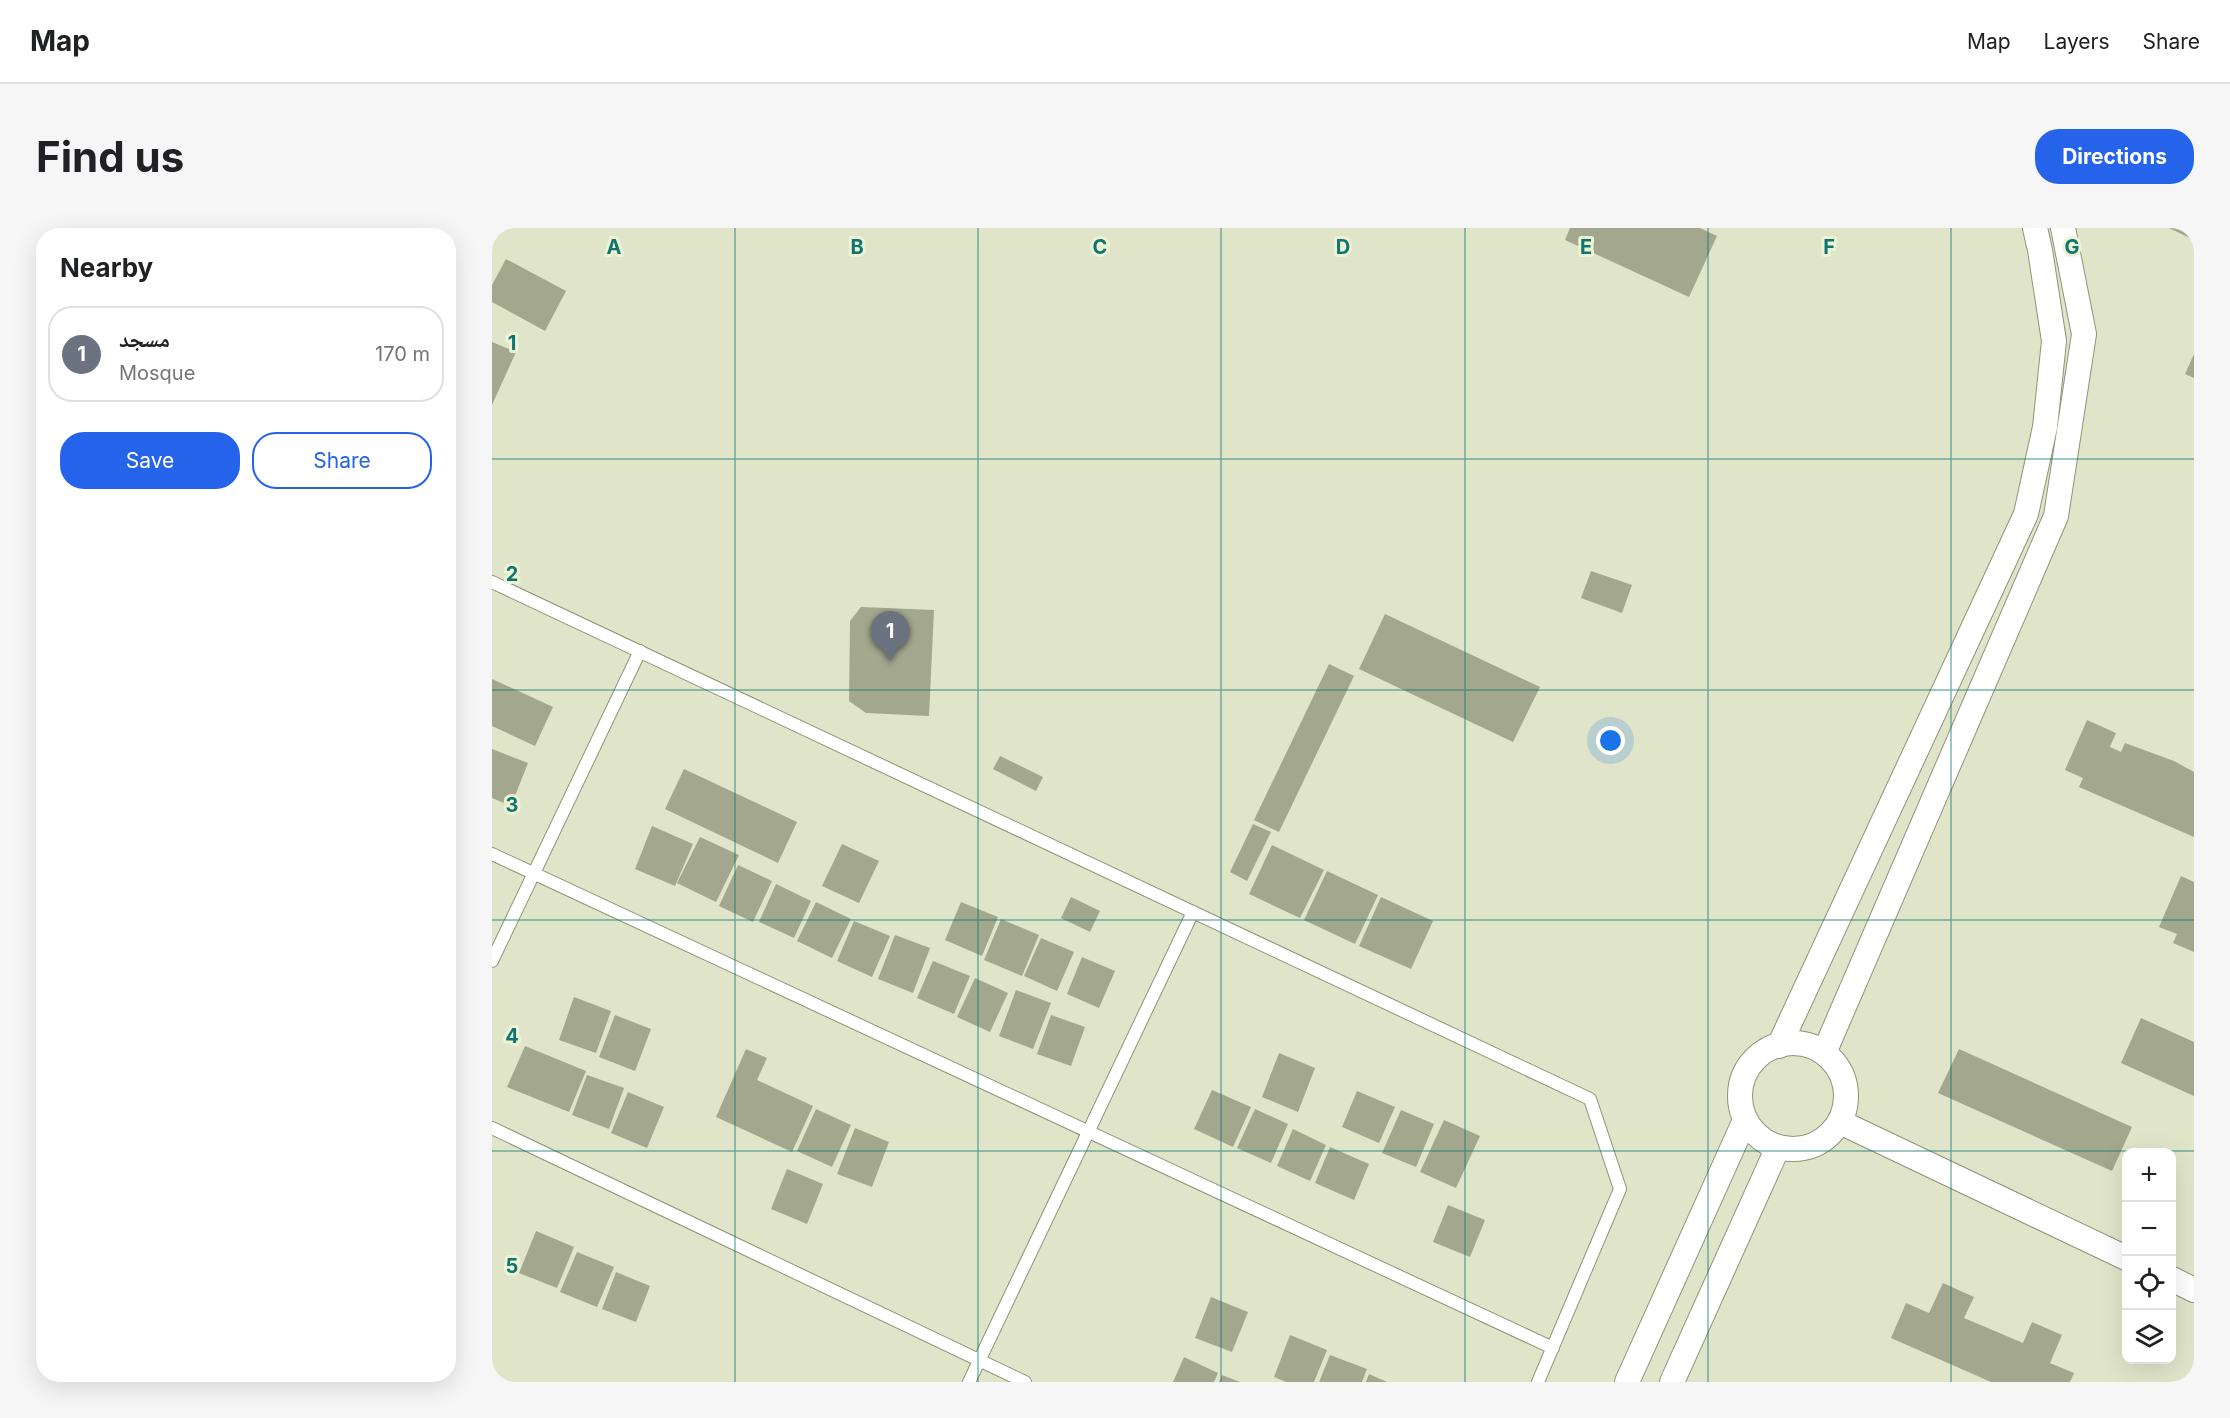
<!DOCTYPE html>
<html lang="en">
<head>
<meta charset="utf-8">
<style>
	body { margin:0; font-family:Inter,"Noto Naskh Arabic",sans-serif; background:#f6f6f6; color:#202124 }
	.controls { position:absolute; right:18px; bottom:18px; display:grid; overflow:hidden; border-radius:12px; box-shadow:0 6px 24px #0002 }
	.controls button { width:54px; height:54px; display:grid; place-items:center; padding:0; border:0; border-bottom:2px solid #e0e0e0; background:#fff; color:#202124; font:30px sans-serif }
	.you { position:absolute; left:1119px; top:513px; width:21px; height:21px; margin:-15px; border:4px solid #fff; border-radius:50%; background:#1a73e8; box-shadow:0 0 0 9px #1a73e833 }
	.badge { display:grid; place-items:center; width:39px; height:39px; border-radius:50%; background:#2563eb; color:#fff; font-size:20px; font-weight:700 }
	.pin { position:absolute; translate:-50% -50px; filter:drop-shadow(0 2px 3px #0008) }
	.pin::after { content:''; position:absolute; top:32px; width:21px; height:18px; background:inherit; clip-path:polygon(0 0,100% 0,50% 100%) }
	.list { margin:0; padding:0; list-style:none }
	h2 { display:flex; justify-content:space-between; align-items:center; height:78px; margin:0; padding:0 24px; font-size:26px }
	h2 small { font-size:20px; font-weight:400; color:#757577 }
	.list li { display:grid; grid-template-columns:39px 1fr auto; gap:18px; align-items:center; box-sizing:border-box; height:96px; margin:0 12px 12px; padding:0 12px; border:2px solid #e0e0e0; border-radius:24px }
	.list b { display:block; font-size:22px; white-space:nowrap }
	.list p { margin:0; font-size:20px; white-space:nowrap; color:#757577 }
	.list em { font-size:20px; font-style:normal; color:#757577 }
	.actions { display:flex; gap:12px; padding:18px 24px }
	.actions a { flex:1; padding:14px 0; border:2px solid #2563eb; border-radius:24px; text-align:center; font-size:21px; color:#2563eb }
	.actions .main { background:#2563eb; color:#fff }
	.icon { flex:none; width:33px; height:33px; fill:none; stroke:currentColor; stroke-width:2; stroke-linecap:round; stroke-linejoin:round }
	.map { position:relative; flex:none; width:1702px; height:1154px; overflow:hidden; border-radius:24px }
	header { display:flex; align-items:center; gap:36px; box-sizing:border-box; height:84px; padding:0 30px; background:#fff; border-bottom:2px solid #e0e0e0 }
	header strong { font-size:28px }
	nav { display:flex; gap:33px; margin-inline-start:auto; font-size:21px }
	.intro { display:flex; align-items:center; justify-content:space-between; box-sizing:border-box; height:144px; padding:0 36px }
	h1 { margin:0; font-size:42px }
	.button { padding:15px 27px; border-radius:24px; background:#2563eb; color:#fff; font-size:21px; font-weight:700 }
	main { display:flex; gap:36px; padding:0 36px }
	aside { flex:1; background:#fff; border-radius:24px; box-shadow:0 6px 24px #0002 }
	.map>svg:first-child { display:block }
	.building { fill:#a2a78d }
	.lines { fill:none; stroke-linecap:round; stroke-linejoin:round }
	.service-casing { stroke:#8e9379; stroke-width:14 }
	.minor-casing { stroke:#8e9379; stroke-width:26 }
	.service { stroke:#fff; stroke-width:12 }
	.minor { stroke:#fff; stroke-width:24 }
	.grid { fill:none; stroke:#0f766e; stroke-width:1.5; stroke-opacity:0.55 }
	.grid-label { font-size:20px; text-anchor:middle; font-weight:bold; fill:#0f766e; stroke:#edf3d7; stroke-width:6; stroke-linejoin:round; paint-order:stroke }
</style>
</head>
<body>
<header>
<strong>Map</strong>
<nav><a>Map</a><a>Layers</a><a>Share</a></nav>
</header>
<div class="intro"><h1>Find us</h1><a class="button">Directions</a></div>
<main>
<aside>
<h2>Nearby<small></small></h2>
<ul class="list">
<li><span class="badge" style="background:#6b7280">1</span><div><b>مسجد</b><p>Mosque</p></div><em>170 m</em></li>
</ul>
<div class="actions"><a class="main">Save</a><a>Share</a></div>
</aside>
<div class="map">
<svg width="1702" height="1154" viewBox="0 0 1702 1154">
	<rect width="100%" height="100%" fill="#e0e5ca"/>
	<g class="building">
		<polygon points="1078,0 1208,0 1225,8 1197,69 1073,12"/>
		<polygon points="1677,0 1702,0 1702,12"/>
		<polygon points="14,31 74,63 53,103 0,74 0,57"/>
		<polygon points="0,114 24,124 0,177"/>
		<polygon points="1702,126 1702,150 1693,146"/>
		<polygon points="1099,343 1140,357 1130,385 1089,370"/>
		<polygon points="369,379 442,382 437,488 374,485 357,473 358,393"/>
		<polygon points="893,386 1048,459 1021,514 867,441"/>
		<polygon points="837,436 862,448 787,604 762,592"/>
		<polygon points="0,451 61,479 43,518 0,498"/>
		<polygon points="1595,492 1624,505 1618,519 1629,524 1633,515 1682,533 1702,544 1702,609 1587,559 1591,550 1573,542"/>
		<polygon points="0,521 36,535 19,578 0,570"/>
		<polygon points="508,528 551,549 544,563 501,541"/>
		<polygon points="192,541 305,594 286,635 173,581"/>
		<polygon points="761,596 779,604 755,653 738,644"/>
		<polygon points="160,598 201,616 183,658 143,641"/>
		<polygon points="208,609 247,627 224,674 185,655"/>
		<polygon points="350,616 387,633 367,675 330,658"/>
		<polygon points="780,617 832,642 808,690 757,666"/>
		<polygon points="246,637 280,653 261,694 227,678"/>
		<polygon points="835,643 886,667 863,716 812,692"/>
		<polygon points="1689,648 1702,654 1702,724 1681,715 1685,706 1667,699"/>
		<polygon points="284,656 319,673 302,710 267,694"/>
		<polygon points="579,669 608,683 598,704 569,690"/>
		<polygon points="889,669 941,693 919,741 867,718"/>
		<polygon points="324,674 359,691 340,730 305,713"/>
		<polygon points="469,674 506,689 490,728 453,712"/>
		<polygon points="509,691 547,707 530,748 492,732"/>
		<polygon points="362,693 398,708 380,749 345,733"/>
		<polygon points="403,707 438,720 421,765 386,751"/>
		<polygon points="549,710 582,724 565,763 532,748"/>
		<polygon points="590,729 623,743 607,780 575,766"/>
		<polygon points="441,733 478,748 462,786 425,770"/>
		<polygon points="483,750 516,765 498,804 465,789"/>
		<polygon points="524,762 559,775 541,821 507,808"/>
		<polygon points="82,769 119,783 104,825 67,812"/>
		<polygon points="123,787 159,801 143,843 107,829"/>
		<polygon points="559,787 593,799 579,838 545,826"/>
		<polygon points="1649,790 1702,814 1702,868 1629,835"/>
		<polygon points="33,818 94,843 77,884 15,859"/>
		<polygon points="254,821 275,830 265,852 321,878 300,924 224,889"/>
		<polygon points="1467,821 1640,899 1620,943 1446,865"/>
		<polygon points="787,825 823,840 806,884 770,869"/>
		<polygon points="95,847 132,860 117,901 80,887"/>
		<polygon points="720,862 759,879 741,919 702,901"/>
		<polygon points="865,863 903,879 887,915 850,899"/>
		<polygon points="136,864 172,879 155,920 119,905"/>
		<polygon points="324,881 359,897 340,939 305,923"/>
		<polygon points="763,881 796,896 779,935 745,920"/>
		<polygon points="909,882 942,896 924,939 890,925"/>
		<polygon points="952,892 988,908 964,960 928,944"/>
		<polygon points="363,900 397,914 380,959 345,946"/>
		<polygon points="801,901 834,917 818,953 785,938"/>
		<polygon points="838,919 877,936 862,972 823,955"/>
		<polygon points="295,941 331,956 315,996 279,981"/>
		<polygon points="956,977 993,992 978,1029 941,1014"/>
		<polygon points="44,1003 82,1019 65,1060 27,1045"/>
		<polygon points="85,1024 122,1039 105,1079 68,1064"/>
		<polygon points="124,1044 158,1058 144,1094 110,1081"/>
		<polygon points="1451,1055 1482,1069 1472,1090 1531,1115 1540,1094 1570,1107 1558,1135 1582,1145 1578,1154 1499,1154 1399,1110 1414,1075 1437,1085"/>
		<polygon points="719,1069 756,1084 740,1124 703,1110"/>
		<polygon points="798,1107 835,1122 822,1154 794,1154 782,1149"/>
		<polygon points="838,1127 875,1141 870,1154 827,1154"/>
		<polygon points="692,1129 726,1145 722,1154 681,1154"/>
		<polygon points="877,1146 895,1154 874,1154"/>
		<polygon points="730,1147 748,1154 727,1154"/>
	</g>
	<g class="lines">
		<defs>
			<g id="service">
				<polyline points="0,354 1098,871 1128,961 1046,1154"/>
				<polyline points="0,626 1061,1120"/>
				<polyline points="0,733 148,423"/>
				<polyline points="0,900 533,1154"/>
				<polyline points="477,1154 701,684"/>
			</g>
			<g id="minor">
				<circle cx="1301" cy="868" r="53"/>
				<polyline points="1287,818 1534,286 1553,199 1562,113 1548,22 1543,0"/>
				<polyline points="1332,825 1564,288 1592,106 1571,0"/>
				<polyline points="1348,894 1634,1030"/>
				<polyline points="1680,1051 1702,1062"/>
				<polyline points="1135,1154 1253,892"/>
				<polyline points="1180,1154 1286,919"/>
			</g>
		</defs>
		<use href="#service" class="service-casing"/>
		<use href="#minor" class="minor-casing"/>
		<use href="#service" class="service"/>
		<use href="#minor" class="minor"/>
	</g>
	<path class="grid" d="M243 0V1154M486 0V1154M729 0V1154M973 0V1154M1216 0V1154M1459 0V1154M0 231H1702M0 462H1702M0 692H1702M0 923H1702"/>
	<g class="grid-label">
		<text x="122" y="26">A</text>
		<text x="365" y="26">B</text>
		<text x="608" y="26">C</text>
		<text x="851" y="26">D</text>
		<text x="1094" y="26">E</text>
		<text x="1337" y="26">F</text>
		<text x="1580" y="26">G</text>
		<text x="20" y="122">1</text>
		<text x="20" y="353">2</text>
		<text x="20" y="584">3</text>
		<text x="20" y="815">4</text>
		<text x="20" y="1045">5</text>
	</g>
</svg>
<div class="controls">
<button>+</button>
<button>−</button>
<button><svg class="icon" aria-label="locate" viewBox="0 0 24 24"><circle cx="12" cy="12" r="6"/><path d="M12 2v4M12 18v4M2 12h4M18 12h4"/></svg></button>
<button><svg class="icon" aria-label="layers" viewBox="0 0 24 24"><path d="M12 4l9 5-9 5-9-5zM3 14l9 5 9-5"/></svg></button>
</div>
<div class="you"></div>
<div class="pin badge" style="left:398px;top:433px;background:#6b7280">1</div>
</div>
</main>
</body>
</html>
